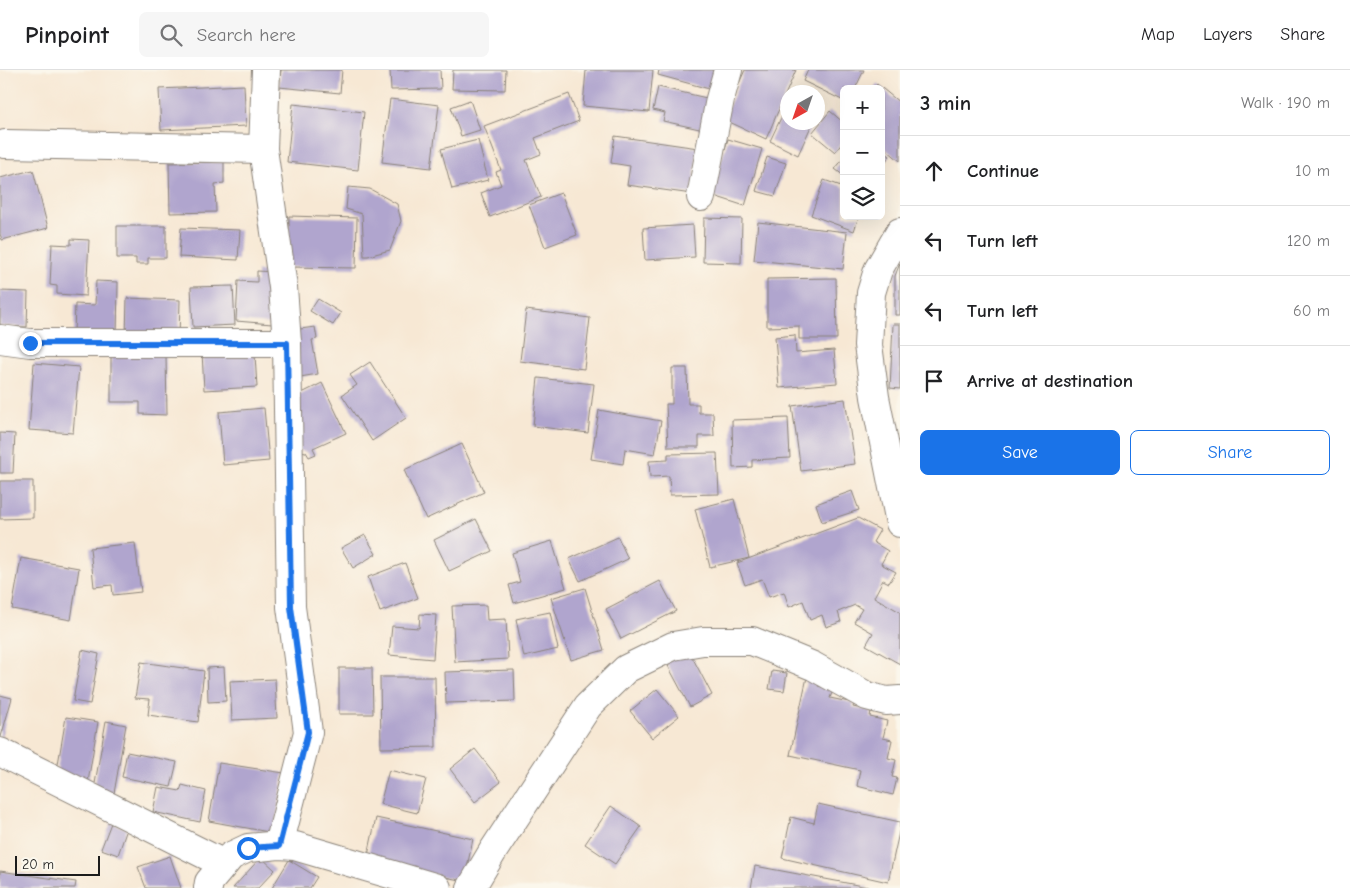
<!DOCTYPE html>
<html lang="en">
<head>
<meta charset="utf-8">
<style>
	body { margin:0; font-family:"Comic Neue",sans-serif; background:#f6f6f6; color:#202124 }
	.controls { position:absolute; right:15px; top:15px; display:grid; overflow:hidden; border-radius:8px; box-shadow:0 5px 20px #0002 }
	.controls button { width:45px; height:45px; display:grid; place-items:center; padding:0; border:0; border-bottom:1px solid #e0e0e0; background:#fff; color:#202124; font:25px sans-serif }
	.compass { position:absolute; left:780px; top:15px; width:45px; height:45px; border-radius:50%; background:#fff; box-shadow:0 5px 20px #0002; rotate:220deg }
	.scale { position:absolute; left:15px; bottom:12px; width:85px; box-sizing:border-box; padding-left:5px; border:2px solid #1c1c1c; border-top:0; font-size:14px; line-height:18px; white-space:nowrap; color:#1c1c1c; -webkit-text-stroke:4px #fbf7ec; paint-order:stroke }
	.stop { position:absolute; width:15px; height:15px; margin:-11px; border:4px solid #1a73e8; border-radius:50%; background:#fff }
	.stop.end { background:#1a73e8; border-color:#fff; box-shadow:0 1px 5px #0008 }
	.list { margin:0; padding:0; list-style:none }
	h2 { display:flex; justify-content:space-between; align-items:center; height:65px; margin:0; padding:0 20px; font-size:21px }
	h2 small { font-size:16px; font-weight:400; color:#757577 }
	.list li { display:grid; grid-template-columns:32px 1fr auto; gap:15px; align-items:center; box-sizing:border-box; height:70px; padding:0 20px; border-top:1px solid #e0e0e0 }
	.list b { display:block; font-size:19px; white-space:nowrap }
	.list em { font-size:16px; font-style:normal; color:#757577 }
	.actions { display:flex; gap:10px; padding:15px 20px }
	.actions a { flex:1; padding:11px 0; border:1px solid #1a73e8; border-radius:8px; text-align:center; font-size:18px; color:#1a73e8 }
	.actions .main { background:#1a73e8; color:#fff }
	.icon { flex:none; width:28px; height:28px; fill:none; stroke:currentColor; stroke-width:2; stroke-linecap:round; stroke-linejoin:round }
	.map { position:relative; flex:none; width:900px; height:818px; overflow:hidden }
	header { display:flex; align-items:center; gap:30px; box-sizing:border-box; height:70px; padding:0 25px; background:#fff; border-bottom:1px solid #e0e0e0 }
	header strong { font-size:24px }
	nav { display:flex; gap:28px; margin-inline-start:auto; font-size:18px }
	.search { width:350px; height:45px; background:#f6f6f6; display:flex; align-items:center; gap:12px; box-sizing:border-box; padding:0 18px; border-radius:8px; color:#757577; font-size:19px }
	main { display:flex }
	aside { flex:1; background:#fff }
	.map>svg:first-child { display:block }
	.building { fill:#b0a5ce }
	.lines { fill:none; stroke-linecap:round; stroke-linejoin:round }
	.minor-casing { stroke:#8a8278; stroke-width:30 }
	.minor { stroke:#fff; stroke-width:28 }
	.route { stroke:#1a73e8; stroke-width:6 }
</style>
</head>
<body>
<header>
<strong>Pinpoint</strong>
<div class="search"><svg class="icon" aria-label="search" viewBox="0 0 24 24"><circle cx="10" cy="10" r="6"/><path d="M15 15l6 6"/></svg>Search here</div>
<nav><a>Map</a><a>Layers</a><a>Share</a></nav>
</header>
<main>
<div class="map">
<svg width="900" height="818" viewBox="0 0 900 818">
	<rect width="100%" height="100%" fill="#fbf7ec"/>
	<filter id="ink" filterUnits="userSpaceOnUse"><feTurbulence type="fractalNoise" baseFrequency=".02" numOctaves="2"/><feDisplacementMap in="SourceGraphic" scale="10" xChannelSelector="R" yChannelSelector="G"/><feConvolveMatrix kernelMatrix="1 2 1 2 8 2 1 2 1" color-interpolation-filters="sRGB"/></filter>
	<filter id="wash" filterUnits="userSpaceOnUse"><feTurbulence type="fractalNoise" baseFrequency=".0096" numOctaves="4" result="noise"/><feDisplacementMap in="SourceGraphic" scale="20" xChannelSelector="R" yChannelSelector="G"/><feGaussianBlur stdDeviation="1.12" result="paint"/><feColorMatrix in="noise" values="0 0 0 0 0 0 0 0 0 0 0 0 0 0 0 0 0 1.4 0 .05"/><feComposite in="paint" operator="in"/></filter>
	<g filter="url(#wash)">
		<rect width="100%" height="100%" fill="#f7e8d4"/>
		<g id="blocks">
			<g class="building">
				<polygon points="281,0 342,0 340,23 279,17"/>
				<polygon points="390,0 440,0 441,19 391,20"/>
				<polygon points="453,0 506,0 505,20 452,19"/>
				<polygon points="586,0 653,0 649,42 583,36"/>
				<polygon points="659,0 718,0 713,20 658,5"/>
				<polygon points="745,0 796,0 766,69 723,49"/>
				<polygon points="808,0 864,0 855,19 844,19 844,31 803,11"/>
				<polygon points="877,14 900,33 900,91 881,75 881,19 873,19"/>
				<polygon points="244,15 246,56 161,60 159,19"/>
				<polygon points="658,17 711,29 704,60 663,51 665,43 653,40"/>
				<polygon points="569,24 579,51 535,68 541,84 526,90 541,127 490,147 481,123 501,115 496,102 501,100 484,56"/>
				<polygon points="390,29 439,35 431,98 382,92"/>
				<polygon points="470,30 480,60 461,66 451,37"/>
				<polygon points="788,33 788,52 813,52 798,85 770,71"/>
				<polygon points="293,34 364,42 358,100 287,92"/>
				<polygon points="830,41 844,53 844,71 835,82 812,63"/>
				<polygon points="615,66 698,78 692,124 627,115 630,96 611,93"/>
				<polygon points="728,69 762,79 745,136 711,125"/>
				<polygon points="478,70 488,110 452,119 441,79"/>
				<polygon points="881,79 890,86 881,96"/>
				<polygon points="767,87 786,93 775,126 756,121"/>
				<polygon points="844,88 844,106 835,99"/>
				<polygon points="224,92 224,113 215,114 216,142 170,143 169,93"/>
				<polygon points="33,100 48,158 2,170 0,164 0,108"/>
				<polygon points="824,110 844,117 844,146 859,146 854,161 811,145"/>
				<polygon points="348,117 370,119 397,134 401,151 390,180 368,186 364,186 362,144 346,139"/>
				<polygon points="561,123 577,165 545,177 529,135"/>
				<polygon points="289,146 357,148 356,198 289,197"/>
				<polygon points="704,148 742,149 741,193 703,192"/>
				<polygon points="758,152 847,162 843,199 754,190"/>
				<polygon points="693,155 695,187 645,190 643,158"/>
				<polygon points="117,156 166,156 166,188 148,188 148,194 136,194 136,188 117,188"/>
				<polygon points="181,158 240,160 238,190 179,187"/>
				<polygon points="71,169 89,170 86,226 57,224 57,216 50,215 52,174 71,175"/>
				<polygon points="900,193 900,245 895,245 895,206"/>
				<polygon points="257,201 275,202 272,254 236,251 238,211 257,212"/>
				<polygon points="836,208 837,269 799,269 799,256 767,257 767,209"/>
				<polygon points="96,211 118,212 117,266 74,264 75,234 95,235"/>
				<polygon points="233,216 235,255 193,257 191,217"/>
				<polygon points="0,221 28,222 27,257 0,256"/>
				<polygon points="127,228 180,230 179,268 126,266"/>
				<polygon points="318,229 341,243 333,255 310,241"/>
				<polygon points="526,240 590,248 584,299 520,291"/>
				<polygon points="893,254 900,254 900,319 890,318"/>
				<polygon points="315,257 317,269 312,270 318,304 300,307 293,260"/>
				<polygon points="795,265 796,283 834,280 837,313 779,318 775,267"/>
				<polygon points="202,282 255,285 257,317 204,320"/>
				<polygon points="111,284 166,285 167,345 140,344 140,332 111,332"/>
				<polygon points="370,292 406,348 372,371 342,325 357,315 350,305"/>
				<polygon points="34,293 79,297 73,363 29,360"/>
				<polygon points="672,298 687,298 688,334 699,334 699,343 713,343 714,366 699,366 699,377 668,377 666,334 672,334"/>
				<polygon points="538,308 594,314 588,363 533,356"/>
				<polygon points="322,313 346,363 313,378 316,384 309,387 306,382 300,381 296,326"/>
				<polygon points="845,329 855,394 801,401 792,336"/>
				<polygon points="264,338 269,391 223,395 219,342"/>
				<polygon points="599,340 661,351 655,384 625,379 623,394 591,389"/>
				<polygon points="788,348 790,388 752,390 752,397 733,398 732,350"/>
				<polygon points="0,363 15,364 13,403 0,403"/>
				<polygon points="462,374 484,422 426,449 404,400"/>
				<polygon points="717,383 719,424 670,425 669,406 650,407 649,391 668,390 668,384"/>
				<polygon points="0,411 33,411 33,448 0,449"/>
				<polygon points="852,421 859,440 822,452 816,434"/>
				<polygon points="734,429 749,488 710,497 695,439"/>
				<polygon points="858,448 880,460 873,472 888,481 881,494 896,502 889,513 883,510 874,527 900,542 900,594 866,575 873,563 854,552 862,539 855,535 838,542 841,552 826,557 822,545 810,550 803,531 789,537 784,522 769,527 762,509 745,515 737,493"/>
				<polygon points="476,449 492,481 449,501 434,470"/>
				<polygon points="365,465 376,484 353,498 341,478"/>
				<polygon points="618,467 628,489 580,511 569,489"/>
				<polygon points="552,471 566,518 514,533 509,515 520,512 512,483"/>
				<polygon points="135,473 141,522 113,525 112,515 94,517 90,478"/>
				<polygon points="21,488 79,498 71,550 12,539"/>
				<polygon points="405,493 418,528 380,542 368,507"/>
				<polygon points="660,511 676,541 621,569 606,539"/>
				<polygon points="585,518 604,580 571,590 551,528"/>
				<polygon points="486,535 487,550 506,549 508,589 455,592 452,536"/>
				<polygon points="550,542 558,579 524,587 516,549"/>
				<polygon points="420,544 436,545 433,589 389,585 392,556 419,558"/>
				<polygon points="688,579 712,625 690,637 666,592"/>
				<polygon points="82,580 99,584 90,634 73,631"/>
				<polygon points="141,592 204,601 198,652 148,645 150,629 135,628"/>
				<polygon points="224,597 226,631 208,632 207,598"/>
				<polygon points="339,598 372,598 373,644 339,644"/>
				<polygon points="514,600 515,631 446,633 445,602"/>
				<polygon points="772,601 787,603 784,621 769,619"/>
				<polygon points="380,607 435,607 436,677 381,678"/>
				<polygon points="807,607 820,610 818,616 833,620 830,628 854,633 853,637 871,641 870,647 887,651 883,668 892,670 888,688 896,690 892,707 897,708 893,725 857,716 860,700 790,685"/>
				<polygon points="275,609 277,648 232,650 230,611"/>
				<polygon points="657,619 679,646 652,668 630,641"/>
				<polygon points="0,625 12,628 1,667 0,667"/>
				<polygon points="66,647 98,652 88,712 56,706"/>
				<polygon points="106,651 126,655 113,729 93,725"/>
				<polygon points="475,679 501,712 475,732 450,699"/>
				<polygon points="127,682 177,692 171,717 122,707"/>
				<polygon points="219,693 284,703 274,763 209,751"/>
				<polygon points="389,700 426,709 417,743 380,734"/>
				<polygon points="182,715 206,721 200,752 153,742 158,717 180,721"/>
				<polygon points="818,734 900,752 900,758 888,812 782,788 791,747 814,753"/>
				<polygon points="611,736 641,757 615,794 585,774"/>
				<polygon points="376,748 473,769 464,811 367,790"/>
				<polygon points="111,753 127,759 118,785 101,779"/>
				<polygon points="170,786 181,818 146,818 138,797"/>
				<polygon points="261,787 275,800 258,818 233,818"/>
				<polygon points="289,790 317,807 310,818 272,818"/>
				<polygon points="755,796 868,817 868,818 751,818"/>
				<polygon points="0,801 76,812 75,818 0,818"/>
			</g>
		</g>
	</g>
	<g filter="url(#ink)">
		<use href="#blocks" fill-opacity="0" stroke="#8a8278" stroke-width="1"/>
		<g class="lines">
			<defs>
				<g id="minor">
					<polyline points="266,0 263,79 283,217 287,273 291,537 308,662 279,775"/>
					<polyline points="5,74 263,79"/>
					<polyline points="701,127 720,29 728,0"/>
					<polyline points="900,162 878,200 871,223 868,275 875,327 900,453"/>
					<polyline points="0,269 30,273 287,273"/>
					<polyline points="0,682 224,794"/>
					<polyline points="208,818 209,812 231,786 248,778 279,775 295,776 437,818"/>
					<polyline points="471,818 493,781 588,636 626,599 673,576 703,571 752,571 813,596 867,626 886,631 900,630"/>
				</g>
			</defs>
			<use href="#minor" class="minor-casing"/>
			<use href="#minor" class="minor"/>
		</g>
	</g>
	<g class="lines" filter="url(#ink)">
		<polyline class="route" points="30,273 287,273 291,537 308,662 279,776 248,778"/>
	</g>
</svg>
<div class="controls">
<button>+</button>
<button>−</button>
<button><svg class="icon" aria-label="layers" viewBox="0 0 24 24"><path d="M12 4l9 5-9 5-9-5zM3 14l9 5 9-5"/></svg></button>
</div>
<svg class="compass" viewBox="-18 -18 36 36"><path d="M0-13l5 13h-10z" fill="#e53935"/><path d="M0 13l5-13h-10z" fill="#757577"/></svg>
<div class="scale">20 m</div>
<div class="stop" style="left:248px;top:778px"></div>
<div class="stop end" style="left:30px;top:273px"></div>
</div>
<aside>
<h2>3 min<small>Walk · 190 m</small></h2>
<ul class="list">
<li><svg class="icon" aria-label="ahead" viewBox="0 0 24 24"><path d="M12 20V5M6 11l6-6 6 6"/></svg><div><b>Continue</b></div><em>10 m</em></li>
<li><svg class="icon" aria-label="left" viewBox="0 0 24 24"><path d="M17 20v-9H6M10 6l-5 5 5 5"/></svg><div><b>Turn left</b></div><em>120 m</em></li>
<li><svg class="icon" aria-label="left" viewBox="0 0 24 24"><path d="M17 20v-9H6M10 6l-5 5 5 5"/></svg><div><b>Turn left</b></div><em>60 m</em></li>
<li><svg class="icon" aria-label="arrive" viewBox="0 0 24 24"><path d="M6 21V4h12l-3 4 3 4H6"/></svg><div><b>Arrive at destination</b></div></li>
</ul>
<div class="actions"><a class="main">Save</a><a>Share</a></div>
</aside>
</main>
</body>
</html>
